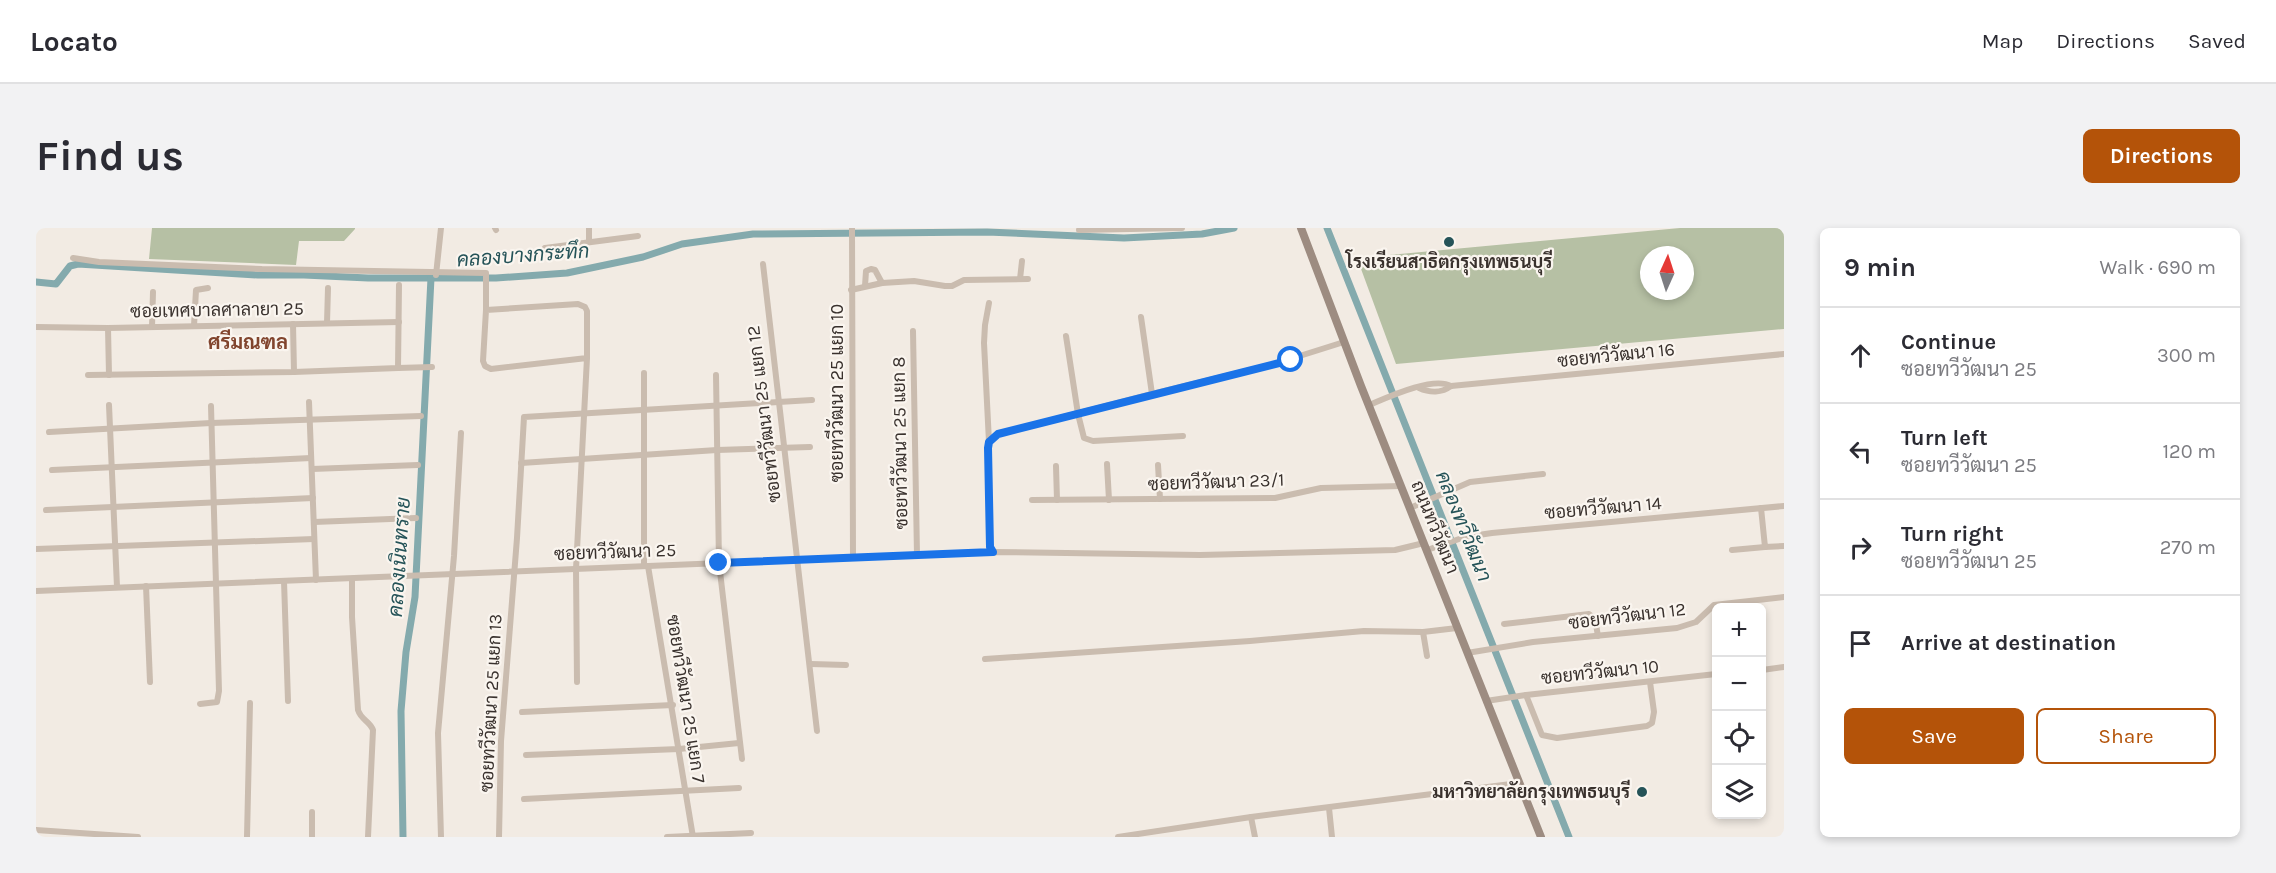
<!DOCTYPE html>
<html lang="en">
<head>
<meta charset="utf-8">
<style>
	body { margin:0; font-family:Karla,Sarabun,sans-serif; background:#f2f2f3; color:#2b2b33 }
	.controls { position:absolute; right:18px; bottom:18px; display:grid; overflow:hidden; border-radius:9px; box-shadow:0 3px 9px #0003 }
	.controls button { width:54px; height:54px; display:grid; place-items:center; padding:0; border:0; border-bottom:2px solid #e1e1e2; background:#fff; color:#2b2b33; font:30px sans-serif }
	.compass { position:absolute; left:1604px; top:18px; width:54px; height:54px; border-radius:50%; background:#fff; box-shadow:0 3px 9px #0003; rotate:3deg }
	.stop { position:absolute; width:18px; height:18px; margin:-14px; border:4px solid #1a73e8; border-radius:50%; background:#fff }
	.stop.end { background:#1a73e8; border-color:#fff; box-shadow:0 2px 6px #0008 }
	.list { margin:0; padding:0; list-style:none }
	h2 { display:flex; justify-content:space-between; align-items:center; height:78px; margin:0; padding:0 24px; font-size:26px }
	h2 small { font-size:20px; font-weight:400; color:#7c7c81 }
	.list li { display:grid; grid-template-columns:39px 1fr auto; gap:18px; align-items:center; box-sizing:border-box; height:96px; padding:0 24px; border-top:2px solid #e1e1e2 }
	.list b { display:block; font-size:22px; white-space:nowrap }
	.list p { margin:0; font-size:20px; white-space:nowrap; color:#7c7c81 }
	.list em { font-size:20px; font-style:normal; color:#7c7c81 }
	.actions { display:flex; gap:12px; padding:18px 24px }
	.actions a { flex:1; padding:14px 0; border:2px solid #b45309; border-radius:9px; text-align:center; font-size:21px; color:#b45309 }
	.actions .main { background:#b45309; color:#fff }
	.icon { flex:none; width:33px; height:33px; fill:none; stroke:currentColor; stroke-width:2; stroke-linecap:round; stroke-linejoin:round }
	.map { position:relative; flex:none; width:1748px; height:609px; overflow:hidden; border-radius:9px }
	header { display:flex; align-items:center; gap:36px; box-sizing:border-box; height:84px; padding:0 30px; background:#fff; border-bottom:2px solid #e1e1e2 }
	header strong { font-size:28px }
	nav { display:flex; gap:33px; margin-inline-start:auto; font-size:21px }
	.intro { display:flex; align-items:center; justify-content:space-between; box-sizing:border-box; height:144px; padding:0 36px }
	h1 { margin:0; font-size:42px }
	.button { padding:15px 27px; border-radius:9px; background:#b45309; color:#fff; font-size:21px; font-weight:700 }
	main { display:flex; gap:36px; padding:0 36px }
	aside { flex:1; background:#fff; border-radius:9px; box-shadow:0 3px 9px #0003 }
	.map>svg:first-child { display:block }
	.green { fill:#b6c0a4; fill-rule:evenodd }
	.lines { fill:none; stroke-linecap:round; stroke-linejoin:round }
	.canal { stroke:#84aaad; stroke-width:7 }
	.street { stroke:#cabcaf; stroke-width:6 }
	.secondary { stroke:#9d8c81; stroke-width:8 }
	.route { stroke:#1a73e8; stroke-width:8 }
	.poi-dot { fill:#255358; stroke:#faf5ef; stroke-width:2 }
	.labels { text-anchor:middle; stroke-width:4.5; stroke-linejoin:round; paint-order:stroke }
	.poi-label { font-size:18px; font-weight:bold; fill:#39312d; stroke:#faf5ef }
	.street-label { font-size:18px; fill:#39312d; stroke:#faf5ef }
	.water-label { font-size:20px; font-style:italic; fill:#255358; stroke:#faf5ef }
	.neighbourhood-label { font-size:20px; font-weight:bold; fill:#81442d; stroke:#faf5ef }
</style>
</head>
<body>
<header>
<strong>Locato</strong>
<nav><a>Map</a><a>Directions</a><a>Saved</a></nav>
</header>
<div class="intro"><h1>Find us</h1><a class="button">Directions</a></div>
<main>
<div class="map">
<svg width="1748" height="609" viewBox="0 0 1748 609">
	<rect width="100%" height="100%" fill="#f2ebe3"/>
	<g class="green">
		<polygon points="116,0 319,0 319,1 308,13 263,13 260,37 113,31"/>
		<path d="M1644 0H1748V101L1360 136 1321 30ZM1613 27H1649V63H1613Z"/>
	</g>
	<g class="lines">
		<g class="canal">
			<polyline points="1291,0 1533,609"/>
			<polyline points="0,54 20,56 34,38 42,36 222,47 268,47 332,50 460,50 531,45 607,29 646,16 717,6 951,4 1088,10 1166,6 1198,0"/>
			<polyline points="367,609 365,483 370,424 379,369 395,50"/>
		</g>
		<g class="street">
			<polyline points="459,0 460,2"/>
			<polyline points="816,0 817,330"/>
			<polyline points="1043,2 1146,0"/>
			<polyline points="553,14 553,0"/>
			<polyline points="509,20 602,8"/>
			<polyline points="37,30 63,34 226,41 450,45 450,82"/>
			<polyline points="727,36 781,503"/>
			<polyline points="400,47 405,0"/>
			<polyline points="984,51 986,33"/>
			<polyline points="829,58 830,43 835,41 839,42 846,55 878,53 909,58 916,58 928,52 992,51"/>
			<polyline points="815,62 846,55"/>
			<polyline points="1105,89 1116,166"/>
			<polyline points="291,95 292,60"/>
			<polyline points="257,96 258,144"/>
			<polyline points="158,98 160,62 172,60"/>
			<polyline points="0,99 72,100 363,94"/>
			<polyline points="116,99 117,64"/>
			<polyline points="72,100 73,147"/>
			<polyline points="877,103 881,327"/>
			<polyline points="1030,108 1042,186 1048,210 1057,213 1147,208"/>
			<polyline points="362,140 396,139"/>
			<polyline points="52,147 258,144 362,140 363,57"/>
			<polyline points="680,147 683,335 706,531"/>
			<path d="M1383 160C1394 165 1406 165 1415 158L1748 126"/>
			<polyline points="273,174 280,352"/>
			<polyline points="73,177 81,359"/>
			<path d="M1333 177C1352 169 1397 148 1415 158"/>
			<polyline points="13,204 175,195 385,188"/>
			<polyline points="953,214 948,115 949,97 953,75"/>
			<polyline points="485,235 681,222 774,219"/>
			<polyline points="1071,236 1073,272"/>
			<polyline points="1122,237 1124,271"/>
			<polyline points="1020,238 1021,272"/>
			<polyline points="276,241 382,237"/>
			<polyline points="16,242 275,230"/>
			<polyline points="996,272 1239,270 1285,260 1365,258"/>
			<polyline points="1374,280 1434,254 1507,246"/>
			<polyline points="1725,280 1729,319 1748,318"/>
			<polyline points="10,282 277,270"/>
			<polyline points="278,294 380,290"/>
			<polyline points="0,321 278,311"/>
			<polyline points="1391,322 1429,309 1456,305 1748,278"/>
			<polyline points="1696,322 1729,319"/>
			<polyline points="957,324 954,319 952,220 953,214 962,206 1116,166 1235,137 1308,114"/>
			<polyline points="608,338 608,145"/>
			<polyline points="612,338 657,609"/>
			<path d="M316 351V389L322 482C325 492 334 493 337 502L332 609"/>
			<polyline points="248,353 252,473"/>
			<polyline points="110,358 114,454"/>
			<polyline points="0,363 957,324 1164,327 1359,322 1388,315"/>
			<polyline points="1468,396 1553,386 1559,391 1562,408"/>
			<polyline points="1387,404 1391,428"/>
			<polyline points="1431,425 1497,414 1641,400 1660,394 1678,377 1748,369"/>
			<polyline points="949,431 1214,413 1328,403 1387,404 1421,400"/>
			<polyline points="775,436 810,437"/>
			<polyline points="1726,442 1748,439"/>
			<polyline points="541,454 540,341 551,130 551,83 549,79 542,76 450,82 447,133 449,138 455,141 551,130"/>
			<polyline points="1490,467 1506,507 1521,510 1611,498 1616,495 1618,484 1614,454"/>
			<polyline points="1450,473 1490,467 1680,446"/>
			<polyline points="164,476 181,474 183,463 175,178"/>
			<polyline points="486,484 637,477"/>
			<polyline points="490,527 643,521 703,515"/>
			<polyline points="488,571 703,560"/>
			<polyline points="1293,580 1296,609"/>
			<polyline points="1215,589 1219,609"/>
			<polyline points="0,602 102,609"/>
			<polyline points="211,609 214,475"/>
			<polyline points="276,609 276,584"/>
			<polyline points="405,609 402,505 418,328 425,205"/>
			<polyline points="463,609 465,513 481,310 488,189 776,172"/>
			<polyline points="631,609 715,605"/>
			<polyline points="1082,609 1215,589 1483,555"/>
		</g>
		<polyline class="secondary" points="1265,0 1325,158 1505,609"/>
	</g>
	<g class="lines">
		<polyline class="route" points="683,335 957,324 954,319 952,220 953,214 962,206 1255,132"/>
	</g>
	<g class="poi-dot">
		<circle cx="1413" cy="14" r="6"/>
		<circle cx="1606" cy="564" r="6"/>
	</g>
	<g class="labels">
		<g class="poi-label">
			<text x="1413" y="40">โรงเรียนสาธิตกรุงเทพธนบุรี</text>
			<text x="1594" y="570" text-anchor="end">มหาวิทยาลัยกรุงเทพธนบุรี</text>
		</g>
		<g class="street-label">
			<text transform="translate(181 82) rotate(-1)" y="6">ซอยเทศบาลศาลายา 25</text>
			<text transform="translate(1580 127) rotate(-6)" y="6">ซอยทวีวัฒนา 16</text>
			<text transform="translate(801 165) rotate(-90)" y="6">ซอยทวีวัฒนา 25 แยก 10</text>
			<text transform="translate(728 186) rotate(-97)" y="6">ซอยทวีวัฒนา 25 แยก 12</text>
			<text transform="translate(864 215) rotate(-91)" y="6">ซอยทวีวัฒนา 25 แยก 8</text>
			<text transform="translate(1180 254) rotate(-2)" y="6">ซอยทวีวัฒนา 23/1</text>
			<text transform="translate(1567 280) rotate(-5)" y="6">ซอยทวีวัฒนา 14</text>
			<text transform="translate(1399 299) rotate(68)" y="6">ถนนทวีวัฒนา</text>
			<text transform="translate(579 324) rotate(-2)" y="6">ซอยทวีวัฒนา 25</text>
			<text transform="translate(1591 388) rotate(-7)" y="6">ซอยทวีวัฒนา 12</text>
			<text transform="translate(1564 444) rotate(-6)" y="6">ซอยทวีวัฒนา 10</text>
			<text transform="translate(650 471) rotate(81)" y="6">ซอยทวีวัฒนา 25 แยก 7</text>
			<text transform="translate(455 475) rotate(-87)" y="6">ซอยทวีวัฒนา 25 แยก 13</text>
		</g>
		<g class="water-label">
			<text transform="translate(487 27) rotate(-4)" y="7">คลองบางกระทึก</text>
			<text transform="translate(1428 298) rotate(68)" y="7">คลองทวีวัฒนา</text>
			<text transform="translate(363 329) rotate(-86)" y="7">คลองเนินทราย</text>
		</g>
		<g class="neighbourhood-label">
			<text x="212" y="121">ศรีมณฑล</text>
		</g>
	</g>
</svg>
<div class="controls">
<button>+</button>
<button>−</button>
<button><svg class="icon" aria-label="locate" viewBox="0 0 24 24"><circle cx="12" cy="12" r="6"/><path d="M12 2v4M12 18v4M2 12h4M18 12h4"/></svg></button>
<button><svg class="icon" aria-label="layers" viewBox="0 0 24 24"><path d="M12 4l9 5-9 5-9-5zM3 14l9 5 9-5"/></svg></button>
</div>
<svg class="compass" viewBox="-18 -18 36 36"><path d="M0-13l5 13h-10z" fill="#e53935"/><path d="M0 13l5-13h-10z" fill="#7c7c81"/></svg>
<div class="stop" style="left:1255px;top:132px"></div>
<div class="stop end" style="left:683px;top:335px"></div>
</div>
<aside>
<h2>9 min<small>Walk · 690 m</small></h2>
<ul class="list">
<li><svg class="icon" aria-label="ahead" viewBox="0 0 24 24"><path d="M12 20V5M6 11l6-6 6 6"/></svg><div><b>Continue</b><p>ซอยทวีวัฒนา 25</p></div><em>300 m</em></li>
<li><svg class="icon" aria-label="left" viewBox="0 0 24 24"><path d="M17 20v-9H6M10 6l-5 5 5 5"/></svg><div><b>Turn left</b><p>ซอยทวีวัฒนา 25</p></div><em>120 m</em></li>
<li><svg class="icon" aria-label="right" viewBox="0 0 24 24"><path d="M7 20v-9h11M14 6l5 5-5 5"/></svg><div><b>Turn right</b><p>ซอยทวีวัฒนา 25</p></div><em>270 m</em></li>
<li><svg class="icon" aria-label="arrive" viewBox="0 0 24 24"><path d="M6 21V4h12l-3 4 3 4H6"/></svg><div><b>Arrive at destination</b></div></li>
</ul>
<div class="actions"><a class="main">Save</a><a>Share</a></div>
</aside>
</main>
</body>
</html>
